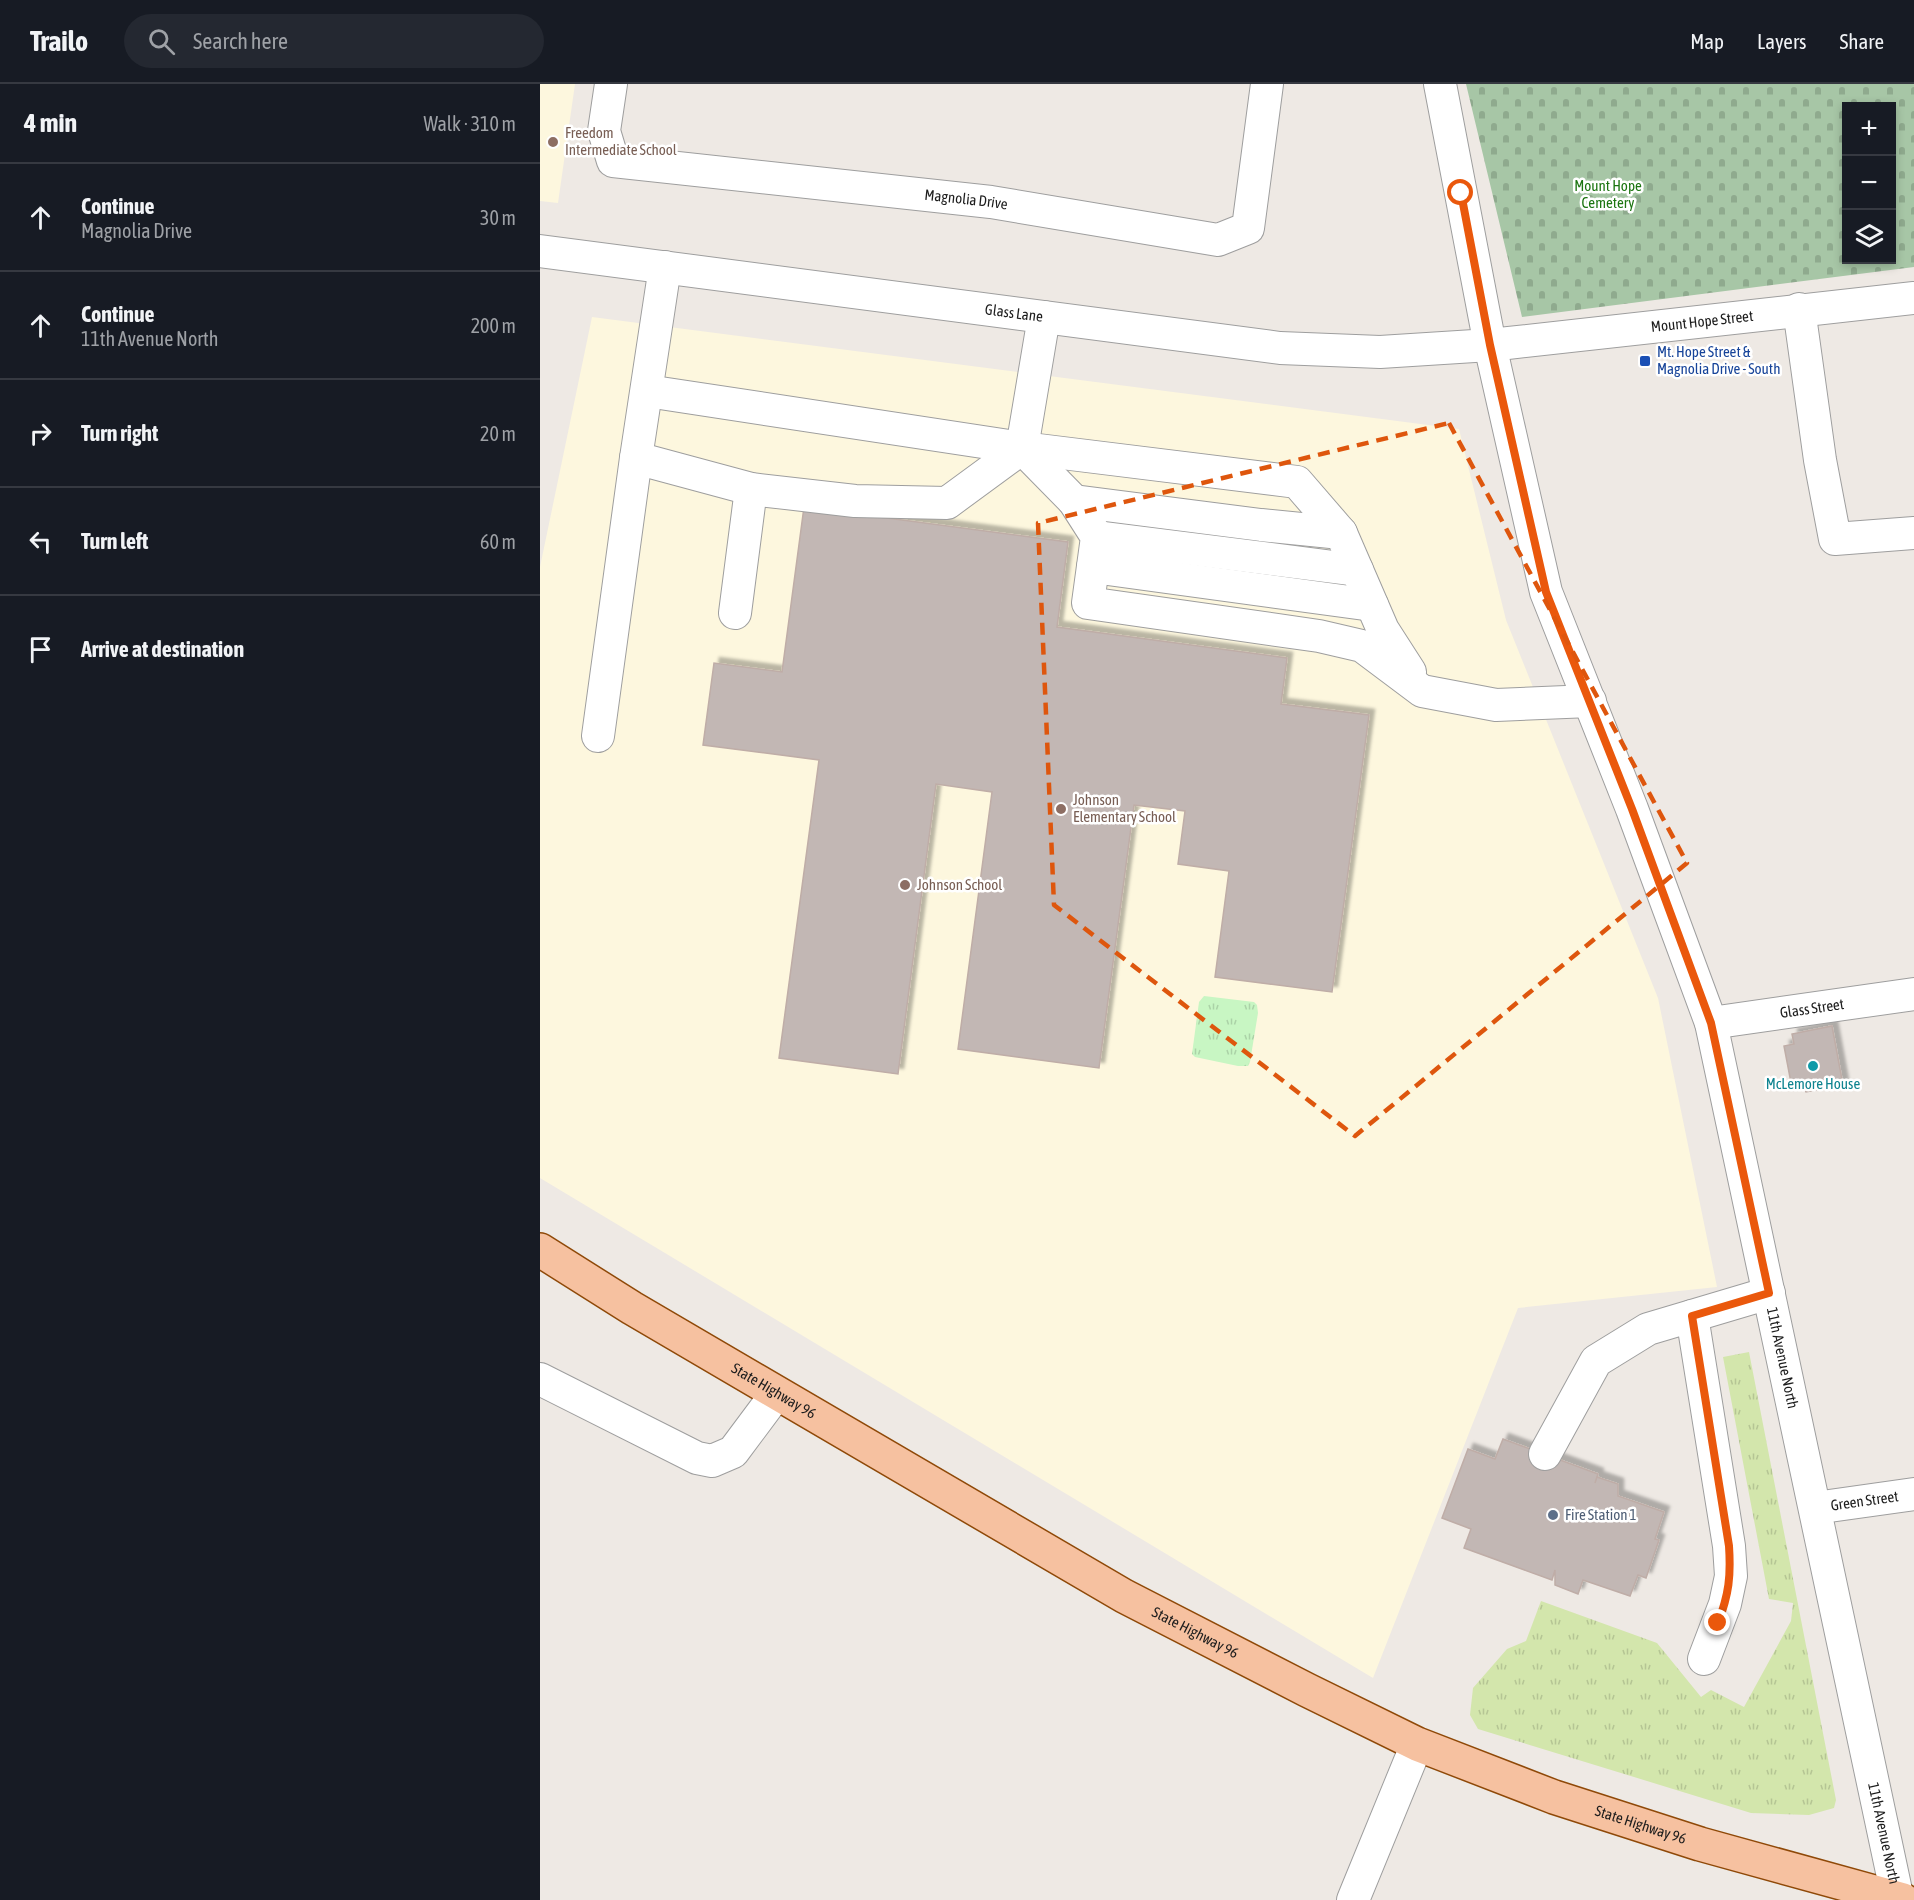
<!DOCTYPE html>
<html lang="en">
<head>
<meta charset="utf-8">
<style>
	body { margin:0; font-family:"Asap Condensed",sans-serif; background:#242831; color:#f1f3f6 }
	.controls { position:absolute; right:18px; top:18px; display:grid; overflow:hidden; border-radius:0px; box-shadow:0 3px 9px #0003 }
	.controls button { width:54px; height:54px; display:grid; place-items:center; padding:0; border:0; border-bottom:2px solid #363941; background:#171b24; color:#f1f3f6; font:30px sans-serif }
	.stop { position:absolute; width:18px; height:18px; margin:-14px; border:4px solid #ea580c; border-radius:50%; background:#fff }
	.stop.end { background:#ea580c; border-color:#fff; box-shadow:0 2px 6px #0008 }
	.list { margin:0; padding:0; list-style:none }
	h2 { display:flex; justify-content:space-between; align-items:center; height:78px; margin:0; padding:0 24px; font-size:26px }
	h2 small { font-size:20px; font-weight:400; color:#9ea1a6 }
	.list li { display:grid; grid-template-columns:39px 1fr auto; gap:18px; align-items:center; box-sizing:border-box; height:108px; padding:0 24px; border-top:2px solid #363941 }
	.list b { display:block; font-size:22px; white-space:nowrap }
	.list p { margin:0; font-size:20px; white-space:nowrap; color:#9ea1a6 }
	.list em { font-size:20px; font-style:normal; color:#9ea1a6 }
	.icon { flex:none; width:33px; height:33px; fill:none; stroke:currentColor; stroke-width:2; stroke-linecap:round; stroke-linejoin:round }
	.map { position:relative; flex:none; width:1374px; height:1816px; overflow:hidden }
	header { display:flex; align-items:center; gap:36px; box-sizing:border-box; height:84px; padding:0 30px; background:#171b24; border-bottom:2px solid #363941 }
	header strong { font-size:28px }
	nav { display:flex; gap:33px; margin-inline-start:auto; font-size:21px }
	.search { width:420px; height:54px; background:#242831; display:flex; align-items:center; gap:15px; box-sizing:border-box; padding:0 21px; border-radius:33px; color:#9ea1a6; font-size:22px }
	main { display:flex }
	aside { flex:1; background:#171b24 }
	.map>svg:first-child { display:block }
	.education { fill:#fdf7de }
	.grass { fill:url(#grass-tufts) }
	.cemetery { fill:url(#cemetery-stones); fill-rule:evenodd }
	.park { fill:url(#park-tufts) }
	.building { fill:#c2b7b4; stroke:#bfada7; stroke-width:1.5; filter:url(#shadow) }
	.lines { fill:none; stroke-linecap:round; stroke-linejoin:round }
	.minor-casing { stroke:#9e9e9e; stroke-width:34 }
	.major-casing { stroke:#8f4908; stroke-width:36 }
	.minor { stroke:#fff; stroke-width:32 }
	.major { stroke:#f6c1a0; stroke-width:33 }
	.route { stroke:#ea580c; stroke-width:8 }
	.marked { fill:none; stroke:#de560d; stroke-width:4.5; stroke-dasharray:12 8; stroke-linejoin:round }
	.education-dot { fill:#8d6e63; stroke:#fff; stroke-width:2 }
	.transit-dot { fill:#1a4fb4; stroke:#fff; stroke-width:2 }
	.culture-dot { fill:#0f9aa8; stroke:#fff; stroke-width:2 }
	.service-dot { fill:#5c6f8a; stroke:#fff; stroke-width:2 }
	.labels { text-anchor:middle; stroke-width:5; stroke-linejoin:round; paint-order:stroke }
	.education-label { font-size:15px; fill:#785e54; stroke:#fff; text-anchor:start }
	.park-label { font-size:15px; fill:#1c7511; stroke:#fff }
	.street-label { font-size:15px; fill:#1d1d1d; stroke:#fff }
	.transit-label { font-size:15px; fill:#164399; stroke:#fff; text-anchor:start }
	.culture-label { font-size:15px; fill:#0d838f; stroke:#fff }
	.service-label { font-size:15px; fill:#4e5e75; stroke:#fff; text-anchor:start }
</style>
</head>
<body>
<header>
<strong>Trailo</strong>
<div class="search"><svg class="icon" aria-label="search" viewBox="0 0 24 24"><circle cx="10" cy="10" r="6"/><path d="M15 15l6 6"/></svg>Search here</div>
<nav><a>Map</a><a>Layers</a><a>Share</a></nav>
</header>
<main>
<aside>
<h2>4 min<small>Walk · 310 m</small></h2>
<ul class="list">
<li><svg class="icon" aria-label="ahead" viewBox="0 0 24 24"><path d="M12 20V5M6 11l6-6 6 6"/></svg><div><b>Continue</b><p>Magnolia Drive</p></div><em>30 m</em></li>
<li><svg class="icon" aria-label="ahead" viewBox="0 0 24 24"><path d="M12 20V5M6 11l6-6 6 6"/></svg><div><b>Continue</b><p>11th Avenue North</p></div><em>200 m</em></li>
<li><svg class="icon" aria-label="right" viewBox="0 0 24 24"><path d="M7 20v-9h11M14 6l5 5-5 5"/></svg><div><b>Turn right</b></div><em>20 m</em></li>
<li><svg class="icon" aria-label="left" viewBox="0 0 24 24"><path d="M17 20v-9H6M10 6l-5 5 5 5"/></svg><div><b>Turn left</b></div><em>60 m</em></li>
<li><svg class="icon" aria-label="arrive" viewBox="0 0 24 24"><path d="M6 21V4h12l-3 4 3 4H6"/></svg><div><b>Arrive at destination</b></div></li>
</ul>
</aside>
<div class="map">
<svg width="1374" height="1816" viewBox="0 0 1374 1816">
	<defs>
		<pattern id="grass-tufts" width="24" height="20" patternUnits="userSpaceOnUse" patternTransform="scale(1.5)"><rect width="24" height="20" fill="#d3e6ac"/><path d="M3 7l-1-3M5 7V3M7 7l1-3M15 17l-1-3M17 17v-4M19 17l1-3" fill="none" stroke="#b5c594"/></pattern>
		<pattern id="cemetery-stones" width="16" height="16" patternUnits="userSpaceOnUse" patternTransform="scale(1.5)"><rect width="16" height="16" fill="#a7c6a6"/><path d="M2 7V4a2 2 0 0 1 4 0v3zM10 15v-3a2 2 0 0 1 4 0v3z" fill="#8faa8e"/></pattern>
		<pattern id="park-tufts" width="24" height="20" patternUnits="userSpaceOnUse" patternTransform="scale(1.5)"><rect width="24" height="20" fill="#c8f6c3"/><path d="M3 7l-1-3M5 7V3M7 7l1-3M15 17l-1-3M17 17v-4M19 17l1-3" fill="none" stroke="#abd2a7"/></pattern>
		<filter id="shadow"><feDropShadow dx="5.5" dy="-5.5" stdDeviation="1.5" flood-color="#0004"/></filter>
	</defs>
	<rect width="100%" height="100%" fill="#eee9e4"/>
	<g class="education">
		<polygon points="0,0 35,0 18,119 0,117"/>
		<polygon points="52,233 919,345 966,536 1118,914 1177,1203 978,1224 833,1594 0,1094 0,483"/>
	</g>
	<polygon class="grass" points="1209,1268 1296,1716 1294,1724 1269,1731 1211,1729 938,1645 930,1631 933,1604 967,1565 986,1557 1001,1517 1117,1559 1161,1613 1171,1606 1204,1623 1251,1537 1253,1519 1229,1515 1183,1273"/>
	<path class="cemetery" d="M926 0H1374V183L982 233ZM1306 22H1352V176H1306Z"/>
	<polygon class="park" points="664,912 714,918 717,921 718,929 710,978 708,982 698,982 655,973 652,970 659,918"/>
	<g class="building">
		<polygon points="264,423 528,458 517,543 747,574 741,620 829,631 792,908 675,893 689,787 638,780 645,727 594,721 559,984 418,965 452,708 396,700 358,990 239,974 279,676 163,661 174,579 242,588"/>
		<polygon points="1292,942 1303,1001 1266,1008 1264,1002 1252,1004 1244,962 1254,960 1252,950"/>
		<polygon points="963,1355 1058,1390 1055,1399 1057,1393 1078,1400 1078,1412 1124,1428 1115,1455 1119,1456 1106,1494 1098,1491 1090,1512 1043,1496 1038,1510 1015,1501 1015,1486 1012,1496 924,1464 931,1445 902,1434 928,1365 955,1375"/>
	</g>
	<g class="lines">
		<defs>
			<g id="minor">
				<path id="s1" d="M71 0 64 47 73 77 451 118 678 156 708 144 727 0"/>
				<path id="s2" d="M900 0 950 261 1006 508 1092 725 1171 939 1358 1816"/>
				<path id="s3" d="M0 167 740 264 840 268 950 261 1374 214"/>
				<polyline points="1259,225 1280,376 1295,455 1374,449"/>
				<polyline points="107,307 482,364 757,398 801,449"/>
				<polyline points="482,364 534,417 557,453 548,519 779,552 822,562 882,607 956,621 1050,617"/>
				<polyline points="96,374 211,405 315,417 407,419 482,364 504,233"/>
				<polyline points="534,417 721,441 801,449 843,546 870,588"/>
				<polyline points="557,453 817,486"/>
				<polyline points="553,483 832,521"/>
				<polyline points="195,529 211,405"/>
				<polyline points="58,652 96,374 125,183"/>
				<path id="s4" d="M1171 939 1374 910"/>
				<polyline points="1152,1232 1189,1462 1191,1492 1185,1520 1164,1575"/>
				<polyline points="0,1295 157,1374 172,1377 193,1368 237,1309"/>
				<polyline points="1005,1370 1056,1277 1108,1245 1229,1209"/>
				<path id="s5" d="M1275 1424 1374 1410"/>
				<polyline points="813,1816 877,1660"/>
			</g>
			<g id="major">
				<path id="s6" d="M0 1166 92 1224 584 1512 767 1606 877 1660 1014 1713 1160 1760 1363 1816"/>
			</g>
		</defs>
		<use href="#minor" class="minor-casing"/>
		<use href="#major" class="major-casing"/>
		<use href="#minor" class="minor"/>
		<use href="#major" class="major"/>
	</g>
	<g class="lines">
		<path class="route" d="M921 109 950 261 1006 508 1092 725 1171 939 1229 1209 1152 1232 1189 1462C1191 1492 1189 1510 1178 1539"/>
	</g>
	<path class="marked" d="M909 339 1147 779 815 1052 514 821 498 439Z"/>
	<g class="education-dot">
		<circle cx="13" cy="58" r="6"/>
		<circle cx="521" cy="725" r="6"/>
		<circle cx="365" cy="801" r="6"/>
	</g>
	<rect class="transit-dot" x="1099" y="271" width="12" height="12" rx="3"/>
	<circle class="culture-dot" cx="1273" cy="982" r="6"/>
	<circle class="service-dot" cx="1013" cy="1431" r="6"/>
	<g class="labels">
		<g class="education-label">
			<text x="25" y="54">Freedom<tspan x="25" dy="17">Intermediate School</tspan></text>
			<text x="533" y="721">Johnson<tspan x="533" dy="17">Elementary School</tspan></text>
			<text x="377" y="806">Johnson School</text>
		</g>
		<g class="park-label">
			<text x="1068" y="107">Mount Hope<tspan x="1068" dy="17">Cemetery</tspan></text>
		</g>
		<g class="street-label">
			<text dy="5" stroke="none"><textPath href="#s1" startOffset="434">Magnolia Drive</textPath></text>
			<text dy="5" stroke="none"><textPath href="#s3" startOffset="478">Glass Lane</textPath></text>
			<text dy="5" stroke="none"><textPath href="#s3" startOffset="1170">Mount Hope Street</textPath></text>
			<text dy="5" stroke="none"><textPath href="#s4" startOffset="102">Glass Street</textPath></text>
			<text dy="5" stroke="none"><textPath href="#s2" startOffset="1323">11th Avenue North</textPath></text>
			<text dy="5" stroke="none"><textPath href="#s6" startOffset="273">State Highway 96</textPath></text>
			<text dy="5" stroke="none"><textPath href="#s5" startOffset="50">Green Street</textPath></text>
			<text dy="5" stroke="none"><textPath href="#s6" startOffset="759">State Highway 96</textPath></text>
			<text dy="5" stroke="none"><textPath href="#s6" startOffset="1245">State Highway 96</textPath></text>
			<text dy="5" stroke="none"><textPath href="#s2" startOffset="1809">11th Avenue North</textPath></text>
		</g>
		<g class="transit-label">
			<text x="1117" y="273">Mt. Hope Street &amp;<tspan x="1117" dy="17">Magnolia Drive - South</tspan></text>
		</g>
		<g class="culture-label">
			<text x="1273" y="1005">McLemore House</text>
		</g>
		<g class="service-label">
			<text x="1025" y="1436">Fire Station 1</text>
		</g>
	</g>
</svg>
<div class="controls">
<button>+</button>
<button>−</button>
<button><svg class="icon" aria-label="layers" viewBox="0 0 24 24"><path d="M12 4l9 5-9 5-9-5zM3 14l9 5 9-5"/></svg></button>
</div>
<div class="stop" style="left:921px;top:109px"></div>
<div class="stop end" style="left:1178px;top:1539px"></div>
</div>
</main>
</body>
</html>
